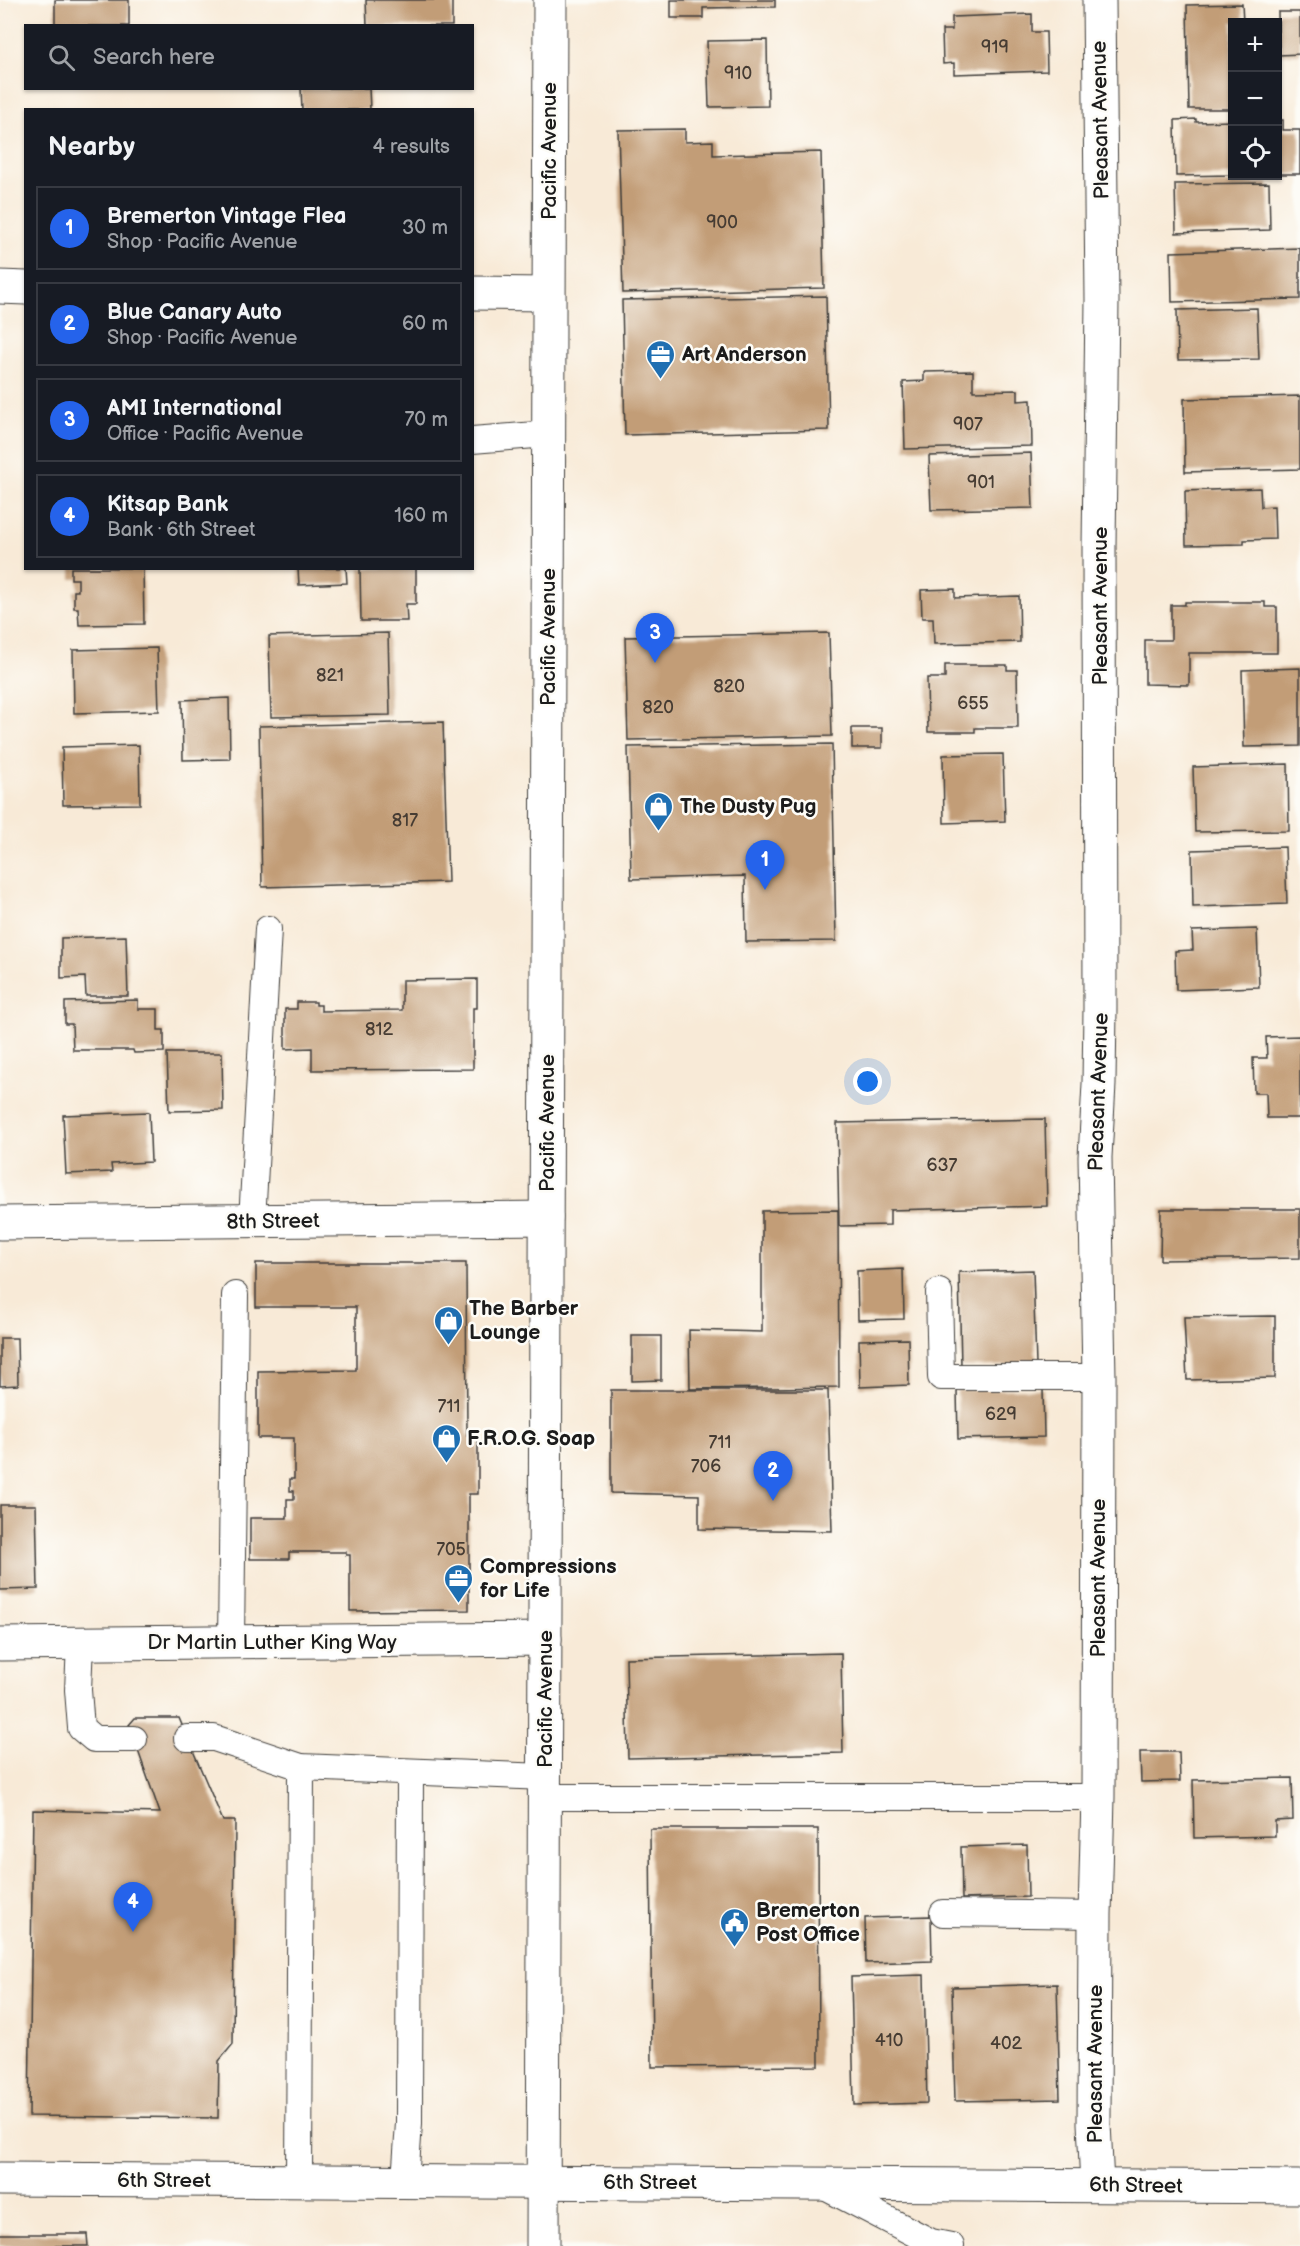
<!DOCTYPE html>
<html lang="en">
<head>
<meta charset="utf-8">
<style>
	body { margin:0; font-family:"Balsamiq Sans",sans-serif; background:#242831; color:#f1f3f6 }
	.controls { position:absolute; right:18px; top:18px; display:grid; overflow:hidden; border-radius:0px; box-shadow:0 2px 4px #0004 }
	.controls button { width:54px; height:54px; display:grid; place-items:center; padding:0; border:0; border-bottom:2px solid #363941; background:#171b24; color:#f1f3f6; font:30px sans-serif }
	.you { position:absolute; left:868px; top:1082px; width:21px; height:21px; margin:-15px; border:4px solid #fff; border-radius:50%; background:#1a73e8; box-shadow:0 0 0 9px #1a73e833 }
	.badge { display:grid; place-items:center; width:39px; height:39px; border-radius:50%; background:#2563eb; color:#fff; font-size:20px; font-weight:700 }
	.pin { position:absolute; translate:-50% -50px; filter:drop-shadow(0 2px 3px #0008) }
	.pin::after { content:''; position:absolute; top:32px; width:21px; height:18px; background:inherit; clip-path:polygon(0 0,100% 0,50% 100%) }
	.list { margin:0; padding:0; list-style:none }
	h2 { display:flex; justify-content:space-between; align-items:center; height:78px; margin:0; padding:0 24px; font-size:26px }
	h2 small { font-size:20px; font-weight:400; color:#9ea1a6 }
	.list li { display:grid; grid-template-columns:39px 1fr auto; gap:18px; align-items:center; box-sizing:border-box; height:84px; margin:0 12px 12px; padding:0 12px; border:2px solid #363941; border-radius:0px }
	.list b { display:block; font-size:22px; white-space:nowrap }
	.list p { margin:0; font-size:20px; white-space:nowrap; color:#9ea1a6 }
	.list em { font-size:20px; font-style:normal; color:#9ea1a6 }
	.icon { flex:none; width:33px; height:33px; fill:none; stroke:currentColor; stroke-width:2; stroke-linecap:round; stroke-linejoin:round }
	.map { position:relative; flex:none; width:1300px; height:2246px; overflow:hidden }
	.search { position:absolute; background:#171b24; box-shadow:0 2px 4px #0004; left:24px; top:24px; width:450px; height:66px; display:flex; align-items:center; gap:15px; box-sizing:border-box; padding:0 21px; border-radius:0px; color:#9ea1a6; font-size:22px }
	.panel { position:absolute; background:#171b24; box-shadow:0 2px 4px #0004; left:24px; top:108px; width:450px; height:462px; border-radius:0px }
	.map>svg:first-child { display:block }
	.building { fill:#c29d77 }
	.lines { fill:none; stroke-linecap:round; stroke-linejoin:round }
	.lane-casing { stroke:#3d3b38; stroke-width:28 }
	.street-casing { stroke:#3d3b38; stroke-width:35 }
	.secondary-casing { stroke:#3d3b38; stroke-width:35 }
	.lane { stroke:#fff; stroke-width:26 }
	.street { stroke:#fff; stroke-width:33 }
	.secondary { stroke:#fff; stroke-width:33 }
	.labels { text-anchor:middle; stroke-width:5; stroke-linejoin:round; paint-order:stroke }
	.number-label { font-size:18px; fill:#463c33 }
	.street-label { font-size:21px; fill:#1c1c1c; stroke:#fdfcf7 }
	.poi-label { font-size:21px; font-weight:bold; fill:#1c1c1c; stroke:#fdfcf7; text-anchor:start }
</style>
</head>
<body>
<div class="map">
<svg width="1300" height="2246" viewBox="0 0 1300 2246">
	<rect width="100%" height="100%" fill="#fdfcf7"/>
	<filter id="ink" filterUnits="userSpaceOnUse"><feTurbulence type="fractalNoise" baseFrequency=".0167" numOctaves="2"/><feDisplacementMap in="SourceGraphic" scale="12" xChannelSelector="R" yChannelSelector="G"/><feConvolveMatrix kernelMatrix="1 2 1 2 8 2 1 2 1" color-interpolation-filters="sRGB"/></filter>
	<filter id="wash" filterUnits="userSpaceOnUse"><feTurbulence type="fractalNoise" baseFrequency=".008" numOctaves="4" result="noise"/><feDisplacementMap in="SourceGraphic" scale="24" xChannelSelector="R" yChannelSelector="G"/><feGaussianBlur stdDeviation="1.35" result="paint"/><feColorMatrix in="noise" values="0 0 0 0 0 0 0 0 0 0 0 0 0 0 0 0 0 1.4 0 .05"/><feComposite in="paint" operator="in"/></filter>
	<g filter="url(#wash)">
		<rect width="100%" height="100%" fill="#f8ead7"/>
		<g id="blocks">
			<g class="building">
				<rect x="55" y="0" width="74" height="26"/>
				<polygon points="366,0 452,0 452,26 367,26"/>
				<polygon points="671,0 775,0 775,7 703,8 703,18 671,18"/>
				<polygon points="1242,4 1243,22 1232,22 1232,109 1189,109 1187,5"/>
				<polygon points="1278,12 1300,12 1300,54 1279,55"/>
				<polygon points="1032,14 1032,32 1046,32 1047,71 954,74 954,63 943,64 942,30 952,30 952,17"/>
				<polygon points="767,40 768,106 709,107 707,41"/>
				<polygon points="301,88 369,88 370,110 302,110"/>
				<polygon points="1196,119 1196,122 1232,121 1232,175 1176,176 1175,120"/>
				<polygon points="1278,120 1283,120 1283,130 1300,130 1300,174 1278,174"/>
				<polygon points="685,129 685,142 713,141 713,155 821,152 824,288 623,293 618,130"/>
				<polygon points="1269,183 1270,230 1176,233 1175,184"/>
				<polygon points="1300,248 1300,299 1172,302 1171,252"/>
				<polygon points="826,296 829,430 625,435 622,300"/>
				<polygon points="1257,308 1259,359 1178,360 1177,310"/>
				<polygon points="973,371 973,391 1018,390 1018,401 1031,400 1032,446 905,449 903,382 924,381 924,372"/>
				<polygon points="1300,396 1300,469 1185,472 1184,399"/>
				<polygon points="1031,453 1033,508 931,510 929,456"/>
				<polygon points="1260,488 1261,507 1274,506 1275,539 1244,540 1244,544 1186,545 1185,491"/>
				<polygon points="71,568 143,568 144,624 79,625 78,608 74,608 74,591 78,591 78,579 71,579"/>
				<polygon points="298,568 346,568 347,583 299,585"/>
				<polygon points="360,568 416,568 416,604 406,604 407,621 361,621"/>
				<polygon points="955,589 955,598 1019,596 1020,642 934,644 933,618 922,618 921,590"/>
				<polygon points="1185,602 1265,602 1265,607 1277,607 1277,653 1189,653 1189,685 1145,684 1145,640 1171,640 1171,605 1185,605"/>
				<polygon points="388,633 390,715 271,717 269,636"/>
				<polygon points="829,633 832,736 628,740 625,637"/>
				<polygon points="157,648 159,711 74,713 73,650"/>
				<polygon points="945,665 1007,665 1007,670 1017,670 1018,728 975,728 975,732 928,732 927,678 945,678"/>
				<polygon points="1300,668 1300,746 1244,747 1242,670"/>
				<polygon points="229,698 230,759 183,760 182,700"/>
				<polygon points="443,722 448,882 262,887 259,726"/>
				<rect x="852" y="728" width="30" height="20"/>
				<polygon points="832,744 836,941 746,942 745,876 631,879 628,747"/>
				<polygon points="139,745 140,804 63,805 62,747"/>
				<polygon points="1003,754 1005,821 944,823 943,755"/>
				<polygon points="1288,764 1289,831 1195,832 1193,767"/>
				<polygon points="1285,847 1287,904 1193,907 1192,850"/>
				<polygon points="1257,929 1259,987 1176,990 1175,951 1193,950 1192,931"/>
				<polygon points="126,936 128,996 86,996 85,977 61,978 61,938"/>
				<polygon points="477,979 477,1008 473,1008 473,1069 312,1070 312,1048 285,1049 285,1009 297,1009 297,1002 316,1002 316,1005 321,1005 321,1011 402,1010 402,980"/>
				<polygon points="138,1000 138,1009 158,1009 158,1030 164,1030 164,1052 134,1053 133,1050 73,1050 72,1024 65,1024 65,1002"/>
				<polygon points="1300,1036 1300,1118 1267,1118 1266,1093 1254,1093 1253,1058 1267,1058 1266,1037"/>
				<polygon points="167,1053 222,1053 223,1110 169,1111"/>
				<polygon points="149,1112 151,1162 111,1164 112,1172 66,1174 63,1115"/>
				<polygon points="1045,1119 1047,1206 890,1210 890,1225 839,1226 837,1123"/>
				<polygon points="1161,1209 1300,1209 1300,1258 1160,1260"/>
				<polygon points="838,1210 839,1387 690,1389 689,1330 762,1332 762,1211"/>
				<polygon points="256,1263 466,1263 467,1435 478,1435 478,1494 469,1494 469,1610 350,1611 350,1555 346,1555 346,1552 289,1552 289,1559 250,1559 250,1518 287,1518 287,1499 294,1499 294,1491 290,1491 290,1479 294,1479 294,1438 258,1438 258,1371 356,1370 356,1307 256,1307"/>
				<polygon points="903,1269 904,1319 858,1320 857,1271"/>
				<polygon points="1033,1270 1036,1365 961,1367 959,1272"/>
				<polygon points="1275,1316 1275,1378 1187,1380 1184,1317"/>
				<polygon points="632,1336 661,1336 661,1380 632,1381"/>
				<polygon points="0,1338 17,1338 18,1385 0,1386"/>
				<polygon points="908,1339 909,1385 860,1387 859,1340"/>
				<polygon points="1043,1389 1044,1437 958,1439 957,1390"/>
				<polygon points="611,1390 828,1390 832,1531 699,1529 699,1495 611,1493"/>
				<polygon points="0,1505 36,1505 38,1589 0,1590"/>
				<polygon points="841,1653 843,1753 628,1758 626,1658"/>
				<polygon points="135,1718 179,1718 223,1821 235,1821 233,2044 219,2061 218,2118 29,2116 33,1810 160,1813 129,1725"/>
				<polygon points="1140,1752 1179,1752 1180,1781 1141,1782"/>
				<polygon points="1292,1778 1293,1820 1275,1821 1275,1836 1194,1838 1193,1780"/>
				<polygon points="650,1829 818,1829 819,2066 652,2067"/>
				<polygon points="1027,1845 1028,1897 962,1899 961,1847"/>
				<polygon points="931,1916 932,1961 866,1963 865,1918"/>
				<polygon points="924,1975 927,2103 854,2105 851,1977"/>
				<polygon points="1057,1984 1060,2099 955,2101 952,1987"/>
				<polygon points="0,2234 87,2234 88,2246 0,2246"/>
			</g>
		</g>
	</g>
	<g filter="url(#ink)">
		<use href="#blocks" fill-opacity="0" stroke="#3d3b38" stroke-width="1.5"/>
		<g class="lines">
			<defs>
				<g id="lane">
					<polyline points="472,440 548,434"/>
					<polyline points="252,1221 268,929"/>
					<polyline points="939,1292 941,1377 1099,1377"/>
					<polyline points="231,1642 235,1295"/>
					<polyline points="80,1643 78,1690 81,1728 94,1739 134,1739"/>
					<polyline points="187,1738 214,1738 301,1767 545,1777"/>
					<polyline points="544,1797 1098,1797"/>
					<polyline points="943,1913 1095,1915"/>
					<polyline points="299,2181 301,1767"/>
					<polyline points="405,2181 409,2123 410,1772"/>
					<polyline points="821,2185 931,2242 951,2246"/>
				</g>
				<g id="street">
					<polyline points="0,287 26,288"/>
					<polyline points="472,293 548,294"/>
					<polyline points="0,1223 546,1218"/>
					<polyline points="0,1644 545,1639"/>
					<polyline points="1097,2185 1094,2123 1095,1915 1098,1797 1099,1377 1095,1157 1099,1084 1100,1008 1099,547 1102,300 1099,0"/>
				</g>
				<g id="secondary">
					<polyline points="0,2179 1300,2187"/>
					<polyline points="543,2246 550,0"/>
				</g>
			</defs>
			<use href="#lane" class="lane-casing"/>
			<use href="#street" class="street-casing"/>
			<use href="#secondary" class="secondary-casing"/>
			<use href="#lane" class="lane"/>
			<use href="#street" class="street"/>
			<use href="#secondary" class="secondary"/>
		</g>
	</g>
	<defs>
		<symbol id="office-pin" viewBox="-11 -11 22 30"><path d="M0 17L-7.5 6A9.5 9.5 0 1 1 7.5 6Z" fill="#1f6fb2" stroke="#fdfcf7"/><path d="M-6-3h4V-5.5h4V-3h4V5H-6ZM-1-4.5V-3h2v-1.5ZM-6 0V1H6V0Z" fill="#fff"/></symbol>
		<symbol id="shop-pin" viewBox="-11 -11 22 30"><path d="M0 17L-7.5 6A9.5 9.5 0 1 1 7.5 6Z" fill="#1f6fb2" stroke="#fdfcf7"/><path d="M-5-2.5h2.3a2.7 3.5 0 0 1 5.4 0H5L5.5 6h-11ZM-1.5-2.5h3a1.5 2.3 0 0 0-3 0Z" fill="#fff"/></symbol>
		<symbol id="civic-pin" viewBox="-11 -11 22 30"><path d="M0 17L-7.5 6A9.5 9.5 0 1 1 7.5 6Z" fill="#1f6fb2" stroke="#fdfcf7"/><path d="M-.6-6.5H3V-4.5H.6V-3L4-1V1h2V6H-6V1h2V-1L-.6-3ZM-1.2 2.5V6h2.4V2.5Z" fill="#fff"/></symbol>
	</defs>
	<g fill-rule="evenodd">
		<use href="#office-pin" x="644" y="338" width="33" height="45"/>
		<use href="#shop-pin" x="642" y="790" width="33" height="45"/>
		<use href="#shop-pin" x="432" y="1304" width="33" height="45"/>
		<use href="#shop-pin" x="430" y="1422" width="33" height="45"/>
		<use href="#office-pin" x="442" y="1562" width="33" height="45"/>
		<use href="#civic-pin" x="718" y="1906" width="33" height="45"/>
	</g>
	<g class="labels">
		<g class="number-label">
			<text x="995" y="53">919</text>
			<text x="738" y="79">910</text>
			<text x="722" y="228">900</text>
			<text x="968" y="430">907</text>
			<text x="981" y="488">901</text>
			<text x="330" y="681">821</text>
			<text x="729" y="692">820</text>
			<text x="973" y="709">655</text>
			<text x="658" y="713">820</text>
			<text x="405" y="826">817</text>
			<text x="379" y="1035">812</text>
			<text x="942" y="1171">637</text>
			<text x="449" y="1412">711</text>
			<text x="1001" y="1420">629</text>
			<text x="720" y="1448">711</text>
			<text x="706" y="1472">706</text>
			<text x="451" y="1555">705</text>
			<text x="889" y="2046">410</text>
			<text x="1006" y="2049">402</text>
		</g>
		<g class="street-label">
			<text transform="translate(1100 120) rotate(-91)" y="7">Pleasant Avenue</text>
			<text transform="translate(549 151) rotate(-90)" y="7">Pacific Avenue</text>
			<text transform="translate(1100 606) rotate(-90)" y="7">Pleasant Avenue</text>
			<text transform="translate(548 637) rotate(-90)" y="7">Pacific Avenue</text>
			<text transform="translate(1098 1092) rotate(-88)" y="7">Pleasant Avenue</text>
			<text transform="translate(547 1123) rotate(-90)" y="7">Pacific Avenue</text>
			<text transform="translate(273 1221) rotate(-1)" y="7">8th Street</text>
			<text transform="translate(1098 1578) rotate(-90)" y="7">Pleasant Avenue</text>
			<text x="272" y="1649">Dr Martin Luther King Way</text>
			<text transform="translate(545 1699) rotate(-90)" y="7">Pacific Avenue</text>
			<text transform="translate(1095 2064) rotate(-90)" y="7">Pleasant Avenue</text>
			<text x="164" y="2187">6th Street</text>
			<text x="650" y="2189">6th Street</text>
			<text transform="translate(1136 2185) rotate(1)" y="7">6th Street</text>
		</g>
		<g class="poi-label">
			<text x="682" y="361">Art Anderson</text>
			<text x="680" y="813">The Dusty Pug</text>
			<text x="469" y="1315">The Barber<tspan x="469" dy="24">Lounge</tspan></text>
			<text x="467" y="1445">F.R.O.G. Soap</text>
			<text x="480" y="1573">Compressions<tspan x="480" dy="24">for Life</tspan></text>
			<text x="756" y="1917">Bremerton<tspan x="756" dy="24">Post Office</tspan></text>
		</g>
	</g>
</svg>
<div class="controls">
<button>+</button>
<button>−</button>
<button><svg class="icon" aria-label="locate" viewBox="0 0 24 24"><circle cx="12" cy="12" r="6"/><path d="M12 2v4M12 18v4M2 12h4M18 12h4"/></svg></button>
</div>
<div class="you"></div>
<div class="pin badge" style="left:765px;top:890px">1</div>
<div class="pin badge" style="left:773px;top:1501px">2</div>
<div class="pin badge" style="left:655px;top:663px">3</div>
<div class="pin badge" style="left:133px;top:1932px">4</div>
<div class="search"><svg class="icon" aria-label="search" viewBox="0 0 24 24"><circle cx="10" cy="10" r="6"/><path d="M15 15l6 6"/></svg>Search here</div>
<section class="panel">
<h2>Nearby<small>4 results</small></h2>
<ul class="list">
<li><span class="badge">1</span><div><b>Bremerton Vintage Flea</b><p>Shop · Pacific Avenue</p></div><em>30 m</em></li>
<li><span class="badge">2</span><div><b>Blue Canary Auto</b><p>Shop · Pacific Avenue</p></div><em>60 m</em></li>
<li><span class="badge">3</span><div><b>AMI International</b><p>Office · Pacific Avenue</p></div><em>70 m</em></li>
<li><span class="badge">4</span><div><b>Kitsap Bank</b><p>Bank · 6th Street</p></div><em>160 m</em></li>
</ul>
</section>
</div>
</body>
</html>
